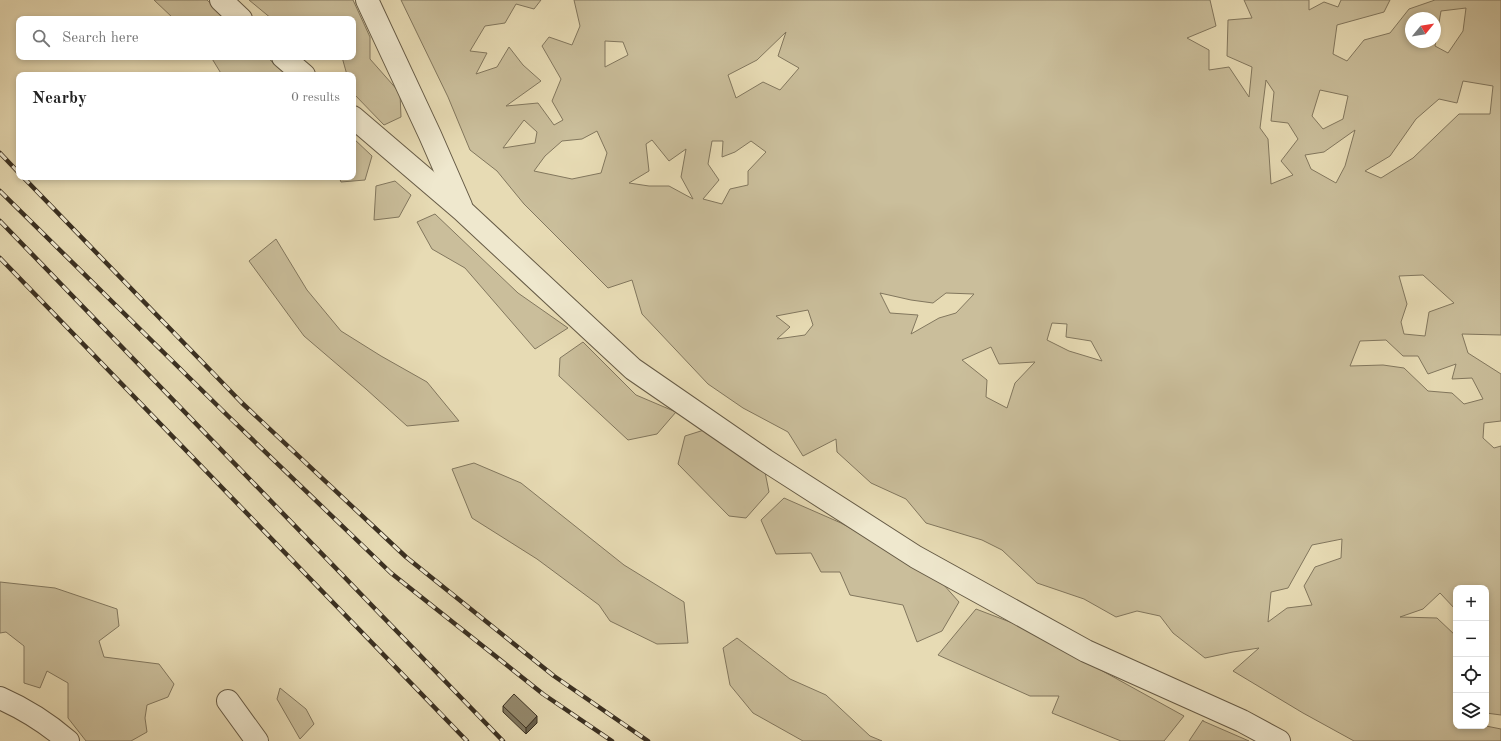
<!DOCTYPE html>
<html lang="en">
<head>
<meta charset="utf-8">
<style>
	body { margin:0; font-family:"Old Standard TT",serif; background:#f2f2f2; color:#222 }
	.controls { position:absolute; right:12px; bottom:12px; display:grid; overflow:hidden; border-radius:8px; box-shadow:0 2px 6px #0003 }
	.controls button { width:36px; height:36px; display:grid; place-items:center; padding:0; border:0; border-bottom:1px solid #e0e0e0; background:#fff; color:#222; font:20px sans-serif }
	.compass { position:absolute; left:1405px; top:12px; width:36px; height:36px; border-radius:50%; background:#fff; box-shadow:0 2px 6px #0003; rotate:60deg }
	.list { margin:0; padding:0; list-style:none }
	h2 { display:flex; justify-content:space-between; align-items:center; height:52px; margin:0; padding:0 16px; font-size:17px }
	h2 small { font-size:13px; font-weight:400; color:#767676 }
	.icon { flex:none; width:22px; height:22px; fill:none; stroke:currentColor; stroke-width:2; stroke-linecap:round; stroke-linejoin:round }
	.map { position:relative; flex:none; width:1501px; height:741px; overflow:hidden }
	.search { position:absolute; background:#fff; box-shadow:0 2px 6px #0003; left:16px; top:16px; width:340px; height:44px; display:flex; align-items:center; gap:10px; box-sizing:border-box; padding:0 14px; border-radius:8px; color:#767676; font-size:15px }
	.panel { position:absolute; background:#fff; box-shadow:0 2px 6px #0003; left:16px; top:72px; width:340px; height:108px; border-radius:8px }
	.map>svg:first-child { display:block }
	.green { fill:#cabe9b; stroke:#82775e; fill-rule:evenodd }
	.lines { fill:none; stroke-linecap:round; stroke-linejoin:round }
	.minor-casing { stroke:#665b46; stroke-width:24 }
	.minor { stroke:#efe8ce; stroke-width:22 }
	.rail-casing { stroke:#3b3021; stroke-width:4.5 }
	.rail { stroke:#efe8ce; stroke-width:3; stroke-dasharray:9; stroke-linecap:butt }
	.wall { fill:#7f765e; stroke:#3b3021 }
	.shaded-wall { fill:#68604c; stroke:#3b3021 }
	.building { fill:#94896d; stroke:#3b3021 }
</style>
</head>
<body>
<div class="map">
<svg width="1501" height="741" viewBox="0 0 1501 741">
	<rect width="100%" height="100%" fill="#e7dbb4"/>
	<filter id="stains"><feTurbulence type="fractalNoise" baseFrequency=".005" numOctaves="4"/><feColorMatrix values="0 0 0 0 .2 0 0 0 0 .09 0 0 0 0 .02 0 0 0 .5 -.17"/></filter>
	<radialGradient id="worn" r=".72"><stop offset=".6" stop-color="#630" stop-opacity="0"/><stop offset="1" stop-color="#630" stop-opacity=".3"/></radialGradient>
	<g class="green">
		<polygon points="154,0 207,0 227,19 174,19"/>
		<polygon points="249,0 353,0 370,37 370,59 400,93 401,117 384,125 353,93 353,75 347,75 342,57 353,57 353,19 272,19"/>
		<path d="M401 0H541L534 9 516 4 505 23 485 26 470 51 487 53 476 74 497 67 509 47 523 65 541 81 506 106 538 103 554 125 563 120 552 101 561 79 542 46 549 37 572 45 580 26 574 0H1210L1216 26 1187 38 1209 50V70L1229 67 1249 97 1252 67 1227 56 1228 20 1252 18 1244 0H1309V10L1324 2 1338 7 1341 0H1390L1384 12 1337 25 1333 54 1347 61 1364 40 1390 33 1409 9 1435 0H1501V335L1462 334 1468 353 1501 374V421L1484 423 1483 438 1494 448 1501 446V715L1486 713V694L1488 687H1486V588H1456V610L1440 593 1423 609 1400 617 1437 618 1456 636V726H1486L1501 729V741H1354L1303 713 1233 671 1259 648 1233 652 1205 658 1173 633 1160 616 1137 611 1116 617 1084 599 1037 583 1002 550 982 540 926 523 906 499 871 483 837 452 836 439 803 456 788 432 743 408 708 384 642 314 632 280 608 288 524 204 497 171 470 150 448 97ZM1466 8 1463 31 1448 53 1435 46 1441 11ZM1411 18H1435V42H1411ZM786 32 778 56 799 68 780 90 763 82 736 98 728 75 757 60ZM605 41 623 42 628 55 605 67ZM1266 80 1274 92 1271 121 1288 123 1298 139 1281 161 1293 175 1271 184 1268 139 1260 128ZM1463 81 1493 86 1490 114H1459L1413 158 1381 178 1365 171 1390 156 1416 119 1439 99 1457 103ZM1320 90 1348 96 1343 119 1323 129 1312 116ZM524 120 537 132 535 143 503 148ZM1355 130 1345 166 1336 183 1311 169 1305 155 1324 152ZM597 131 607 153 601 173 572 179 534 171 545 156 562 141 582 139ZM652 140 669 161 686 149 681 177 693 199 669 186H649L629 183 649 171 646 144ZM712 141H723L722 157 735 152 751 141 766 152 748 171V185L730 189 722 204 703 199 719 180 708 164ZM1423 275 1454 303 1429 312 1425 336 1404 334 1401 322 1407 304 1399 276ZM880 293 911 300 933 303 946 293 974 294 956 313 939 318 911 334 918 315 890 313ZM808 310 813 325 805 335 777 339 790 327 776 316ZM1052 323 1067 324 1066 337 1091 341 1102 361 1069 351 1047 340ZM1386 340 1403 356H1418L1428 374 1456 364 1452 379 1472 378 1483 399 1464 404 1452 393 1428 391 1404 368 1383 365 1350 366 1360 341ZM991 347 999 364 1035 362 1015 383 1007 408 986 397 987 380 962 360ZM1342 539 1341 558 1315 567 1304 586 1312 605 1287 608 1268 622 1271 592 1288 588 1312 545Z"/>
		<polygon points="211,57 267,57 286,75 222,75"/>
		<polygon points="353,138 372,156 365,180 341,182 339,177 353,177"/>
		<polygon points="395,181 411,195 399,217 374,220 376,186"/>
		<polygon points="435,214 518,293 568,328 535,349 465,268 432,249 417,222"/>
		<polygon points="276,239 307,290 341,331 381,356 427,382 459,421 407,426 366,389 304,336 249,261"/>
		<polygon points="583,342 636,395 676,412 657,434 628,440 559,376 560,358"/>
		<polygon points="704,430 765,472 769,492 746,518 729,516 678,464 685,436"/>
		<polygon points="474,463 521,483 624,565 684,602 688,643 657,644 610,621 599,605 537,559 472,518 452,469"/>
		<polygon points="784,498 841,523 935,575 959,602 942,631 917,642 903,605 850,595 840,572 821,572 811,553 776,554 761,520"/>
		<polygon points="0,582 55,588 117,609 119,626 99,641 104,657 159,664 174,684 168,697 147,705 145,718 147,732 131,741 86,741 68,718 68,683 47,671 40,688 24,683 24,646 6,632 0,633"/>
		<polygon points="976,609 1023,627 1184,716 1164,741 1121,741 1052,713 1059,696 1030,696 938,655"/>
		<polygon points="737,638 790,679 826,695 870,736 882,741 803,741 753,713 730,685 723,648"/>
		<polygon points="280,688 306,709 314,724 300,739 277,699"/>
		<polygon points="1203,720 1203,721 1249,741 1189,741"/>
	</g>
	<g class="lines">
		<defs>
			<g id="minor">
				<polyline points="221,0 241,19"/>
				<polyline points="367,0 430,135 461,206"/>
				<polyline points="283,57 304,75"/>
				<polyline points="353,117 463,211 633,369 765,460 916,557 1086,651 1242,721 1279,741"/>
				<path d="M0 698C25 709 47 723 68 741"/>
				<polyline points="228,701 257,741"/>
			</g>
		</defs>
		<use href="#minor" class="minor-casing"/>
		<use href="#minor" class="minor"/>
		<defs>
			<g id="rail">
				<polyline points="0,153 19,173"/>
				<polyline points="23,177 242,403 406,557 554,676 648,741"/>
				<polyline points="0,191 228,416 391,573 543,694 612,741"/>
				<polyline points="0,221 503,741"/>
				<polyline points="0,258 467,741"/>
			</g>
		</defs>
		<use href="#rail" class="rail-casing"/>
		<use href="#rail" class="rail"/>
	</g>
	<polygon class="wall" points="503,706 537,723 526,734 503,712"/>
	<polygon class="shaded-wall" points="537,716 537,723 526,734 526,728"/>
	<polygon class="building" points="514,694 537,716 526,728 503,706"/>
	<rect width="100%" height="100%" filter="url(#stains)"/>
	<rect width="100%" height="100%" fill="url(#worn)"/>
</svg>
<div class="controls">
<button>+</button>
<button>−</button>
<button><svg class="icon" aria-label="locate" viewBox="0 0 24 24"><circle cx="12" cy="12" r="6"/><path d="M12 2v4M12 18v4M2 12h4M18 12h4"/></svg></button>
<button><svg class="icon" aria-label="layers" viewBox="0 0 24 24"><path d="M12 4l9 5-9 5-9-5zM3 14l9 5 9-5"/></svg></button>
</div>
<svg class="compass" viewBox="-18 -18 36 36"><path d="M0-13l5 13h-10z" fill="#e53935"/><path d="M0 13l5-13h-10z" fill="#767676"/></svg>
<div class="search"><svg class="icon" aria-label="search" viewBox="0 0 24 24"><circle cx="10" cy="10" r="6"/><path d="M15 15l6 6"/></svg>Search here</div>
<section class="panel">
<h2>Nearby<small>0 results</small></h2>
<ul class="list">
</ul>
</section>
</div>
</body>
</html>
